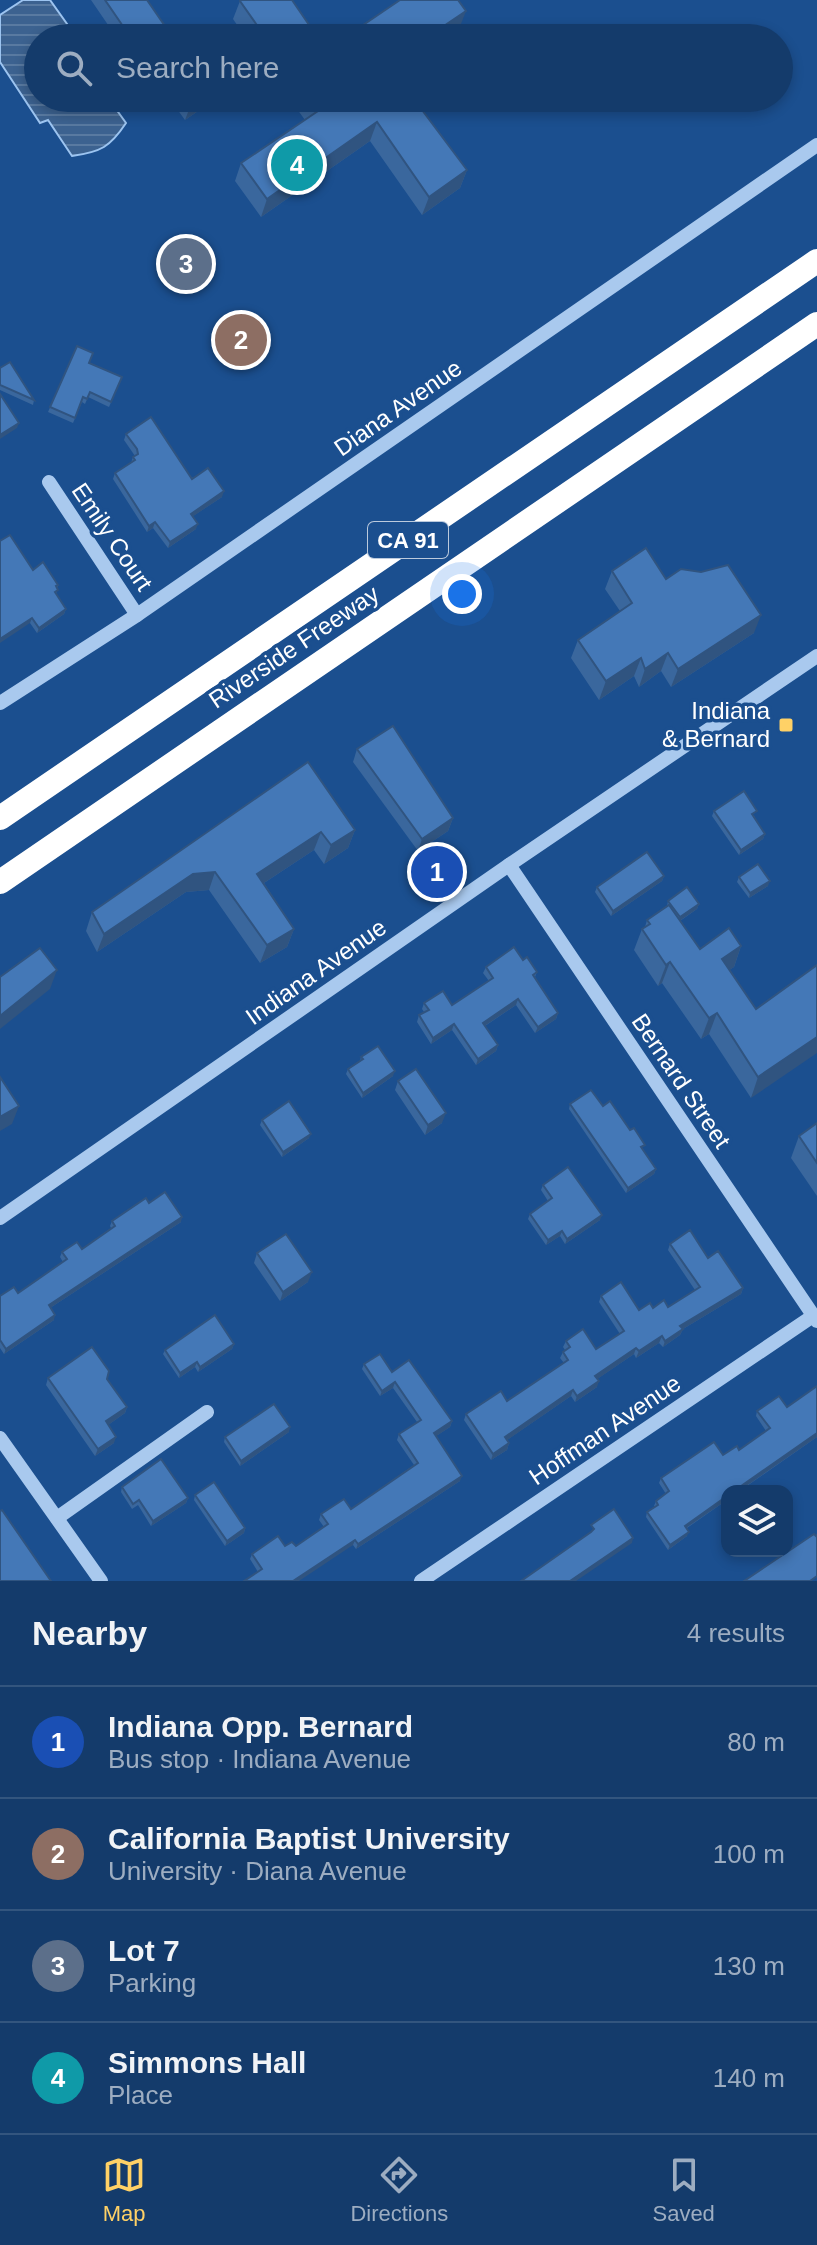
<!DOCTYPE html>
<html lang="en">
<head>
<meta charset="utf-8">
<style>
	body { margin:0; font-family:Helvetica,sans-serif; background:#1d4271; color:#f1f3f6 }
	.controls { position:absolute; right:24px; bottom:24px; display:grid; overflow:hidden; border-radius:16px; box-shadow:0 4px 12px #0003 }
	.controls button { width:72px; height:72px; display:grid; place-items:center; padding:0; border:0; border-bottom:2px solid #33557e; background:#143b6b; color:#f1f3f6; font:40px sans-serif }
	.you { position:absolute; left:462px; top:594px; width:28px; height:28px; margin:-20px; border:6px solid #fff; border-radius:50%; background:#1a73e8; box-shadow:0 0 0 12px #1a73e833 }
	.badge { display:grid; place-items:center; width:52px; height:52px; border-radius:50%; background:#ffd166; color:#fff; font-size:26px; font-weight:700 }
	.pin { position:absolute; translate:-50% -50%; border:4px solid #fff; box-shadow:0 2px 8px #0006 }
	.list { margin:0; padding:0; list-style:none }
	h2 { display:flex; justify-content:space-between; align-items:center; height:104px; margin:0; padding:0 32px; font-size:34px }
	h2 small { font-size:26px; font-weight:400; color:#9dadc1 }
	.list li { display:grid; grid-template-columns:52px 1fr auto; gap:24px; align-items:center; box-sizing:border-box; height:112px; padding:0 32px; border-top:2px solid #33557e }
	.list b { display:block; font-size:30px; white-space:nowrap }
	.list p { margin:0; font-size:26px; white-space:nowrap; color:#9dadc1 }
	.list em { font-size:26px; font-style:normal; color:#9dadc1 }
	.icon { flex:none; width:44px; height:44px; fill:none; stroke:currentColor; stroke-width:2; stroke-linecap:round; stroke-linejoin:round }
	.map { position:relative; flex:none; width:817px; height:1581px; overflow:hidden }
	.search { position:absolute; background:#143b6b; box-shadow:0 4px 12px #0003; left:24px; right:24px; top:24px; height:88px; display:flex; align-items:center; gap:20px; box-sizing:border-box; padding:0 28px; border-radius:44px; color:#9dadc1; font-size:30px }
	.sheet { height:552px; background:#143b6b }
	nav { display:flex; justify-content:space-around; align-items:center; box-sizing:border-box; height:112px; border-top:2px solid #33557e; background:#143b6b; font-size:22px; color:#9dadc1 }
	nav a { display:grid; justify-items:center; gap:4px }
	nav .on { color:#ffd166 }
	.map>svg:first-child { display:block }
	.water { fill:url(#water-rules); stroke:#9cc4f0; stroke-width:2 }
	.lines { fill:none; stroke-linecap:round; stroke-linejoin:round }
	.minor { stroke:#a9c9ee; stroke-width:14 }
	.highway { stroke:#fff; stroke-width:24 }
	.wall { fill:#3a679d }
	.shaded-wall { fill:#305480 }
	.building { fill:#4478b7; stroke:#305480; stroke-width:2 }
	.poi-dot { fill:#ffd166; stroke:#1b4f8f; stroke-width:3 }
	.labels { text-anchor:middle; stroke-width:7; stroke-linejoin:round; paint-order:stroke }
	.shield { fill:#1b4f8f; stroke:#bbcadd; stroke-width:2 }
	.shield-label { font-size:22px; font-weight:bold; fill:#fff }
	.street-label { font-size:24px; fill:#fff; stroke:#1b4f8f }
	.poi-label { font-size:24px; fill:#fff; stroke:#1b4f8f; text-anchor:end }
</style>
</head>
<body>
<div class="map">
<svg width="817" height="1581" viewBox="0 0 817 1581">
	<defs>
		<pattern id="water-rules" width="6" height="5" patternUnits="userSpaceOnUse" patternTransform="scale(2)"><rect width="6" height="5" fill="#3c6290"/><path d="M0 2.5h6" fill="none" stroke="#597aa1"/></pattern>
	</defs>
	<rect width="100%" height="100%" fill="#1b4f8f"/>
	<path class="water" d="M23 0H50L77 38H38V98H108L126 123C110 147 101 152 72 156L48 120 40 123 0 62V15Z"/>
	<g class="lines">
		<g class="minor">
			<polyline points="49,482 137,615"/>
			<polyline points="0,703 137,615 817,145"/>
			<polyline points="509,865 817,1321"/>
			<polyline points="0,1218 509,865 817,656"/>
			<polyline points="0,1438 101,1581"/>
			<polyline points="57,1518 207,1412"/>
			<polyline points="421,1581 813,1316"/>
		</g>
		<g class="highway">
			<polyline points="0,818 817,261"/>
			<polyline points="0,882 817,324"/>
		</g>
	</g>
	<g class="wall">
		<polygon points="91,0 147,0 167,29 164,36 166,38 117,38"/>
		<polygon points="240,1 318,38 246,38 233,19"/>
		<polygon points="169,98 205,98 201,109 185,120"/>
		<polygon points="289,98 413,98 467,170 460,188 422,215 370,141 261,217 235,181 241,163 305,120"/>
		<polygon points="77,346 90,363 122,377 109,407 88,397 85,404 82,402 73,423 48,412"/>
		<polygon points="0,368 34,400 33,405 0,390"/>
		<polygon points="126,434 222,497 193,516 196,529 168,548 153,528 147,532 113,479 115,473 131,463 133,457 135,456 124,440"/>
		<polygon points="33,570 58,585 56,595 66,609 64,614 37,633 30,623"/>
		<polygon points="612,571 666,579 754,633 671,687 661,671 639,687 634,676 599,700 571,658 578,640 620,611 605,589"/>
		<polygon points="357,749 453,818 448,831 418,851 353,762"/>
		<polygon points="308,762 355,830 348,848 324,864 314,850 264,883 294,929 287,947 260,963 209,890 186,892 97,952 86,931 92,912"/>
		<polygon points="714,811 755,816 754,817 765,834 763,839 739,855 712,816"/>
		<polygon points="664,876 662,881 611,916 595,892 597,887"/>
		<polygon points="739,877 768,886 749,898 737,882"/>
		<polygon points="668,901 699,904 697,909 680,921 700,949 741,946 734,967 729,970 756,1009 817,965 751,1098 709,1034 701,1039 662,983 658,986 634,950 642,929 645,927 647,920 667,906"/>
		<polygon points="523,960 537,972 535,977 558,1013 556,1019 535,1033 516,1005 485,1026 498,1045 496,1051 476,1065 452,1030 431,1044 417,1022 419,1015 424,1012 422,1009 424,1003 452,1005 489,981 483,973 486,967"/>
		<polygon points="361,1057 393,1076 362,1098 346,1074 348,1069 360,1061"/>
		<polygon points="398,1081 442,1123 425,1135 395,1090"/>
		<polygon points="570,1104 603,1106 643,1150 656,1169 654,1174 626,1193 569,1109"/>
		<polygon points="262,1120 309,1138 282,1157 260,1125"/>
		<polygon points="817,1123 817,1196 791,1158 799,1136"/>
		<polygon points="543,1185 600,1220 565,1244 560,1236 546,1245 528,1219 530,1214 548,1201 541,1190"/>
		<polygon points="149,1203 181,1222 50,1308 54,1320 4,1354 0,1348 0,1296 18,1293 63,1262 60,1257 62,1252 82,1249 111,1228 110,1226 112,1221"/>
		<polygon points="670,1244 708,1258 743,1288 741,1294 683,1329 680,1335 663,1347 659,1343 636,1358 634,1354 597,1379 597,1387 575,1402 571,1396 507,1440 509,1443 507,1450 491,1460 464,1420 466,1414 507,1401 564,1363 560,1358 563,1352 565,1350 563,1347 566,1341 596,1349 620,1334 599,1302 601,1296 639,1310 668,1307 695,1290 668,1250"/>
		<polygon points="257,1253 308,1282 280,1301 254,1263"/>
		<polygon points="234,1344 232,1349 198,1372 195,1367 179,1378 163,1354 165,1350"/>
		<polygon points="364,1364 392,1372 452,1421 450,1427 436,1436 460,1481 356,1549 353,1545 258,1572 250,1559 252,1554 285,1546 296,1546 324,1527 319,1520 321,1514 351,1509 414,1465 397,1440 399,1434 417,1422 393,1388 380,1396 362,1369"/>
		<polygon points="48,1378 107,1379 127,1407 125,1413 108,1425 114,1443 95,1456 46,1385"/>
		<polygon points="817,1386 817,1437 687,1528 687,1536 668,1550 646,1517 647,1512 655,1507 654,1506 656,1501 666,1494 659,1483 661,1478 739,1450 766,1431 756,1416 757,1411 787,1407"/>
		<polygon points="289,1432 240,1466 224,1442 225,1437"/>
		<polygon points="122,1487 188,1498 186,1503 151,1526 138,1505 132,1509 121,1492"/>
		<polygon points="195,1495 245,1528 244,1533 225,1546 194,1500"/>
	</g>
	<g class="shaded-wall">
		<polygon points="466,11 459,29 446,38 426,38"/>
		<polygon points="203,98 205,98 201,109 185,120 190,107"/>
		<polygon points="377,122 370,141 261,217 267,199"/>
		<polygon points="467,170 460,188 422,215 429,197"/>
		<polygon points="19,423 17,428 0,439 0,435"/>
		<polygon points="224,491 222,497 189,519 191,514"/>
		<polygon points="155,522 153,528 147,532 149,526"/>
		<polygon points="198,524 196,529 168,548 170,542"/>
		<polygon points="66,609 64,614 37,633 39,628"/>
		<polygon points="761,615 754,633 671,687 678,669"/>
		<polygon points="32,618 30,623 0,643 0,639"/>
		<polygon points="668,653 661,671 639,687 645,669"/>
		<polygon points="641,658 634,676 599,700 606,681"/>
		<polygon points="453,818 448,831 418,851 422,839"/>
		<polygon points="355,830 348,848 324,864 331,845"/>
		<polygon points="321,832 314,850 250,892 257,874"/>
		<polygon points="765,834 763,839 739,855 741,850"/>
		<polygon points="215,872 209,890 186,892 97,952 104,934 193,874"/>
		<polygon points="664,876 662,881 611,916 613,911"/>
		<polygon points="770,881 768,886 749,898 750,893"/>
		<polygon points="699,904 697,909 678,922 680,917"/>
		<polygon points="294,929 287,947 260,963 267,945"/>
		<polygon points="741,946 734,967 715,980 722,959"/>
		<polygon points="670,962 662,983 658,986 666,965"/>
		<polygon points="57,970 50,989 0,1029 0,1016"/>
		<polygon points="518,999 516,1005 480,1029 483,1023"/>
		<polygon points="558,1013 556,1019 535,1033 538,1027"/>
		<polygon points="717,1013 709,1034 701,1039 709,1018"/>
		<polygon points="454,1024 452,1030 431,1044 433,1038"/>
		<polygon points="817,1037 817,1053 751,1098 758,1077"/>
		<polygon points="498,1045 496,1051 476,1065 478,1059"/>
		<polygon points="395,1071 393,1076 362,1098 363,1093"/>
		<polygon points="19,1106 12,1124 0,1131 0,1117"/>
		<polygon points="446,1113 442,1123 425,1135 428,1125"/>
		<polygon points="311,1134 309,1138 282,1157 283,1152"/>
		<polygon points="656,1169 654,1174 626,1193 628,1188"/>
		<polygon points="602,1215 600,1220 565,1244 567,1239"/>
		<polygon points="182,1217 181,1222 47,1310 49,1305"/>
		<polygon points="562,1231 560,1236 546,1245 548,1240"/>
		<polygon points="312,1272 308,1282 280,1301 283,1292"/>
		<polygon points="743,1288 741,1294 678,1332 680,1326"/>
		<polygon points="55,1315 54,1320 4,1354 6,1349"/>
		<polygon points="683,1329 680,1335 663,1347 665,1341"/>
		<polygon points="662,1336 659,1343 636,1358 639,1351"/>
		<polygon points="234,1344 232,1349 198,1372 200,1367"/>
		<polygon points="636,1348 634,1354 593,1382 595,1376"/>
		<polygon points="197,1362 195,1367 179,1378 180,1373"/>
		<polygon points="599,1381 597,1387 575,1402 577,1396"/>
		<polygon points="395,1382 393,1388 380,1396 382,1391"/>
		<polygon points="573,1390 571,1396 503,1443 505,1437"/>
		<polygon points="127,1407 125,1413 104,1428 106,1421"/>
		<polygon points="452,1421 450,1427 432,1439 434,1433"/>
		<polygon points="290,1427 289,1432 240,1466 241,1461"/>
		<polygon points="817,1433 817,1437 739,1491 734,1491"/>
		<polygon points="116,1437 114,1443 95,1456 98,1449"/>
		<polygon points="509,1443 507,1450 491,1460 493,1454"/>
		<polygon points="462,1476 460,1481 356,1549 358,1544"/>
		<polygon points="727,1496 727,1500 683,1530 685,1526"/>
		<polygon points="188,1498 186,1503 151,1526 153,1521"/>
		<polygon points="245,1528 244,1533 225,1546 227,1541"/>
		<polygon points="689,1532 687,1536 668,1550 670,1545"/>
		<polygon points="633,1538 632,1543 576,1581 570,1581"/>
		<polygon points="355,1540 353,1545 299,1581 293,1581"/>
	</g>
	<g class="building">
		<polygon points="105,0 147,0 167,29 162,32 166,38 125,38 123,34 127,32"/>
		<polygon points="241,0 292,0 318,38 266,38 240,1"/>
		<polygon points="400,0 458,0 466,11 426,38 344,38"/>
		<polygon points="183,98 203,98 190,107"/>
		<polygon points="309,98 413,98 467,170 429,197 377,122 267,199 241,163 318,111"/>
		<polygon points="77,346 93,353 89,363 122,377 111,402 90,392 87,399 83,397 75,418 50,407"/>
		<polygon points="10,362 34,400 0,385 0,368"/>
		<polygon points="0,394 19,423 0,435"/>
		<polygon points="151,417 192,479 208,468 224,491 191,514 198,524 170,542 155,522 149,526 115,473 135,460 133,457 138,454 137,449 126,434"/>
		<polygon points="10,535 33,570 43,562 58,585 56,586 58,590 55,592 66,609 39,628 32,618 0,639 0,541"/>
		<polygon points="646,548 666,579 681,569 701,572 728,565 761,615 678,669 668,653 645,669 641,658 606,681 578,640 632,603 612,571"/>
		<polygon points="393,726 453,818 422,839 357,749"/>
		<polygon points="308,762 355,830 331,845 321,832 257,874 294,929 267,945 215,872 193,874 104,934 92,912"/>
		<polygon points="744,791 757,811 752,814 765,834 741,850 714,811"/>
		<polygon points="647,852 664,876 613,911 597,887"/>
		<polygon points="758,864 770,881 750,893 739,877"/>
		<polygon points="687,887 699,904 680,917 668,901"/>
		<polygon points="669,905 700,949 729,928 741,946 722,959 756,1009 817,965 817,1037 758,1077 717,1013 709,1018 670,962 666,965 642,929 650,924 647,920"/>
		<polygon points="514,947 523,960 527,957 537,972 533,975 558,1013 538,1027 518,999 483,1023 498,1045 478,1059 454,1024 433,1038 419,1015 429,1010 424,1003 443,991 452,1005 493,978 486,967"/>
		<polygon points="40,948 57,970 0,1016 0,977"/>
		<polygon points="378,1046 395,1071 363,1093 348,1069 363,1059 361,1057"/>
		<polygon points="416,1069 446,1113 428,1125 398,1081"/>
		<polygon points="0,1077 19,1106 0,1117"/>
		<polygon points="591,1090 603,1106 610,1101 630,1130 634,1128 645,1145 641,1147 656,1169 628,1188 570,1104"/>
		<polygon points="289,1101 311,1134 283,1152 262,1120"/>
		<polygon points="817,1123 817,1163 799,1136"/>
		<polygon points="568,1167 602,1215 567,1239 562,1231 548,1240 530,1214 552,1198 543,1185"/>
		<polygon points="165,1192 182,1217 49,1305 55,1315 6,1349 0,1340 0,1296 14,1287 18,1293 67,1259 62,1252 77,1242 82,1249 115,1226 112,1221 146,1198 149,1203"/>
		<polygon points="690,1230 708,1258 718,1251 743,1288 680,1326 683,1329 665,1341 662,1336 639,1351 636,1348 595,1376 599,1381 577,1396 573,1390 505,1437 509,1443 493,1454 466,1414 501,1391 507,1401 568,1360 563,1352 570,1347 566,1341 583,1329 596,1349 624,1331 601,1296 621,1282 639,1310 650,1303 653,1308 664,1300 668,1307 700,1287 670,1244"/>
		<polygon points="286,1234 312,1272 283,1292 257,1253"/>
		<polygon points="215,1315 234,1344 200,1367 197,1362 180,1373 165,1350"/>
		<polygon points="92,1347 109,1371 107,1379 127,1407 106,1421 116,1437 98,1449 48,1378"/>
		<polygon points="380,1354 392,1372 409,1360 452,1421 434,1433 462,1476 358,1544 355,1540 293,1581 244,1581 262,1569 252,1554 278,1536 285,1546 292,1542 296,1546 328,1524 321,1514 344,1499 351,1509 418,1463 399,1434 421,1420 395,1382 382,1391 364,1364"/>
		<polygon points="817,1386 817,1433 734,1491 727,1491 727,1496 685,1526 689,1532 670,1545 647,1512 658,1505 656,1501 669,1491 661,1478 714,1442 723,1455 737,1446 739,1450 770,1428 757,1411 779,1396 787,1407"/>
		<polygon points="274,1404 290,1427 241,1461 225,1437"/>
		<polygon points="161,1459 188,1498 153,1521 139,1500 133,1504 122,1487"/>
		<polygon points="214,1482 245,1528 227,1541 195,1495"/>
		<polygon points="614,1509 633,1538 570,1581 521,1581 591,1532 594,1529 591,1525"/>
		<polygon points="2,1510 51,1581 0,1581 0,1511"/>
		<polygon points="814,1534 816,1536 817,1535 817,1576 810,1581 744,1581"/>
	</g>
	<rect class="poi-dot" x="778" y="717" width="16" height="16" rx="4"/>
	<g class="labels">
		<rect class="shield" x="368" y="522" width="80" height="36" rx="6"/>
		<g class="shield-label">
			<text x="408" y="548">CA 91</text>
		</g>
		<g class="street-label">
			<text transform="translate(398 408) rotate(-35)" y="8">Diana Avenue</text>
			<text transform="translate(112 537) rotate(56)" y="8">Emily Court</text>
			<text transform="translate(294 647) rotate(-34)" y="8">Riverside Freeway</text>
			<text transform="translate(316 972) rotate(-35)" y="8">Indiana Avenue</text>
			<text transform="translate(681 1081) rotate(56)" y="8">Bernard Street</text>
			<text transform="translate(605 1430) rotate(-34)" y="8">Hoffman Avenue</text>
		</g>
		<g class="poi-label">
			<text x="770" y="719">Indiana<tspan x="770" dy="28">&amp; Bernard</tspan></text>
		</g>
	</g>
</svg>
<div class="controls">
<button><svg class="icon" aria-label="layers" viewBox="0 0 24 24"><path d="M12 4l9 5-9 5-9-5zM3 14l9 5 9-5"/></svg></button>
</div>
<div class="you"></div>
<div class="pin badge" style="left:437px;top:872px;background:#1a4fb4">1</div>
<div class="pin badge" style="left:241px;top:340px;background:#8d6e63">2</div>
<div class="pin badge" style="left:186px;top:264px;background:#5c6f8a">3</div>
<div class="pin badge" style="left:297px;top:165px;background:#0f9aa8">4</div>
<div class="search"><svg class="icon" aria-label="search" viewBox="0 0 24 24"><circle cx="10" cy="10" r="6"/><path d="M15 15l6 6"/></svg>Search here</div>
</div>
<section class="sheet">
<h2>Nearby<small>4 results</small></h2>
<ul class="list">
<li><span class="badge" style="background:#1a4fb4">1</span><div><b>Indiana Opp. Bernard</b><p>Bus stop · Indiana Avenue</p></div><em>80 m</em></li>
<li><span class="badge" style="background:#8d6e63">2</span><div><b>California Baptist University</b><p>University · Diana Avenue</p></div><em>100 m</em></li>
<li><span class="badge" style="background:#5c6f8a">3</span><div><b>Lot 7</b><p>Parking</p></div><em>130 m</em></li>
<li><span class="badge" style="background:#0f9aa8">4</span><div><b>Simmons Hall</b><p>Place</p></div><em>140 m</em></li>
</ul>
</section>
<nav>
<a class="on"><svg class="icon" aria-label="map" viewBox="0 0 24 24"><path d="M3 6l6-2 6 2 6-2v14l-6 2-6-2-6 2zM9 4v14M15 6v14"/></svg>Map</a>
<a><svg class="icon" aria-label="directions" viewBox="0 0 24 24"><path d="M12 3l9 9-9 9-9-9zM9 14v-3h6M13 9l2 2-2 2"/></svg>Directions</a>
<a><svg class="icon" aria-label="saved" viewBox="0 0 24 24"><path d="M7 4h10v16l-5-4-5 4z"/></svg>Saved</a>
</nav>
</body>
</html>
